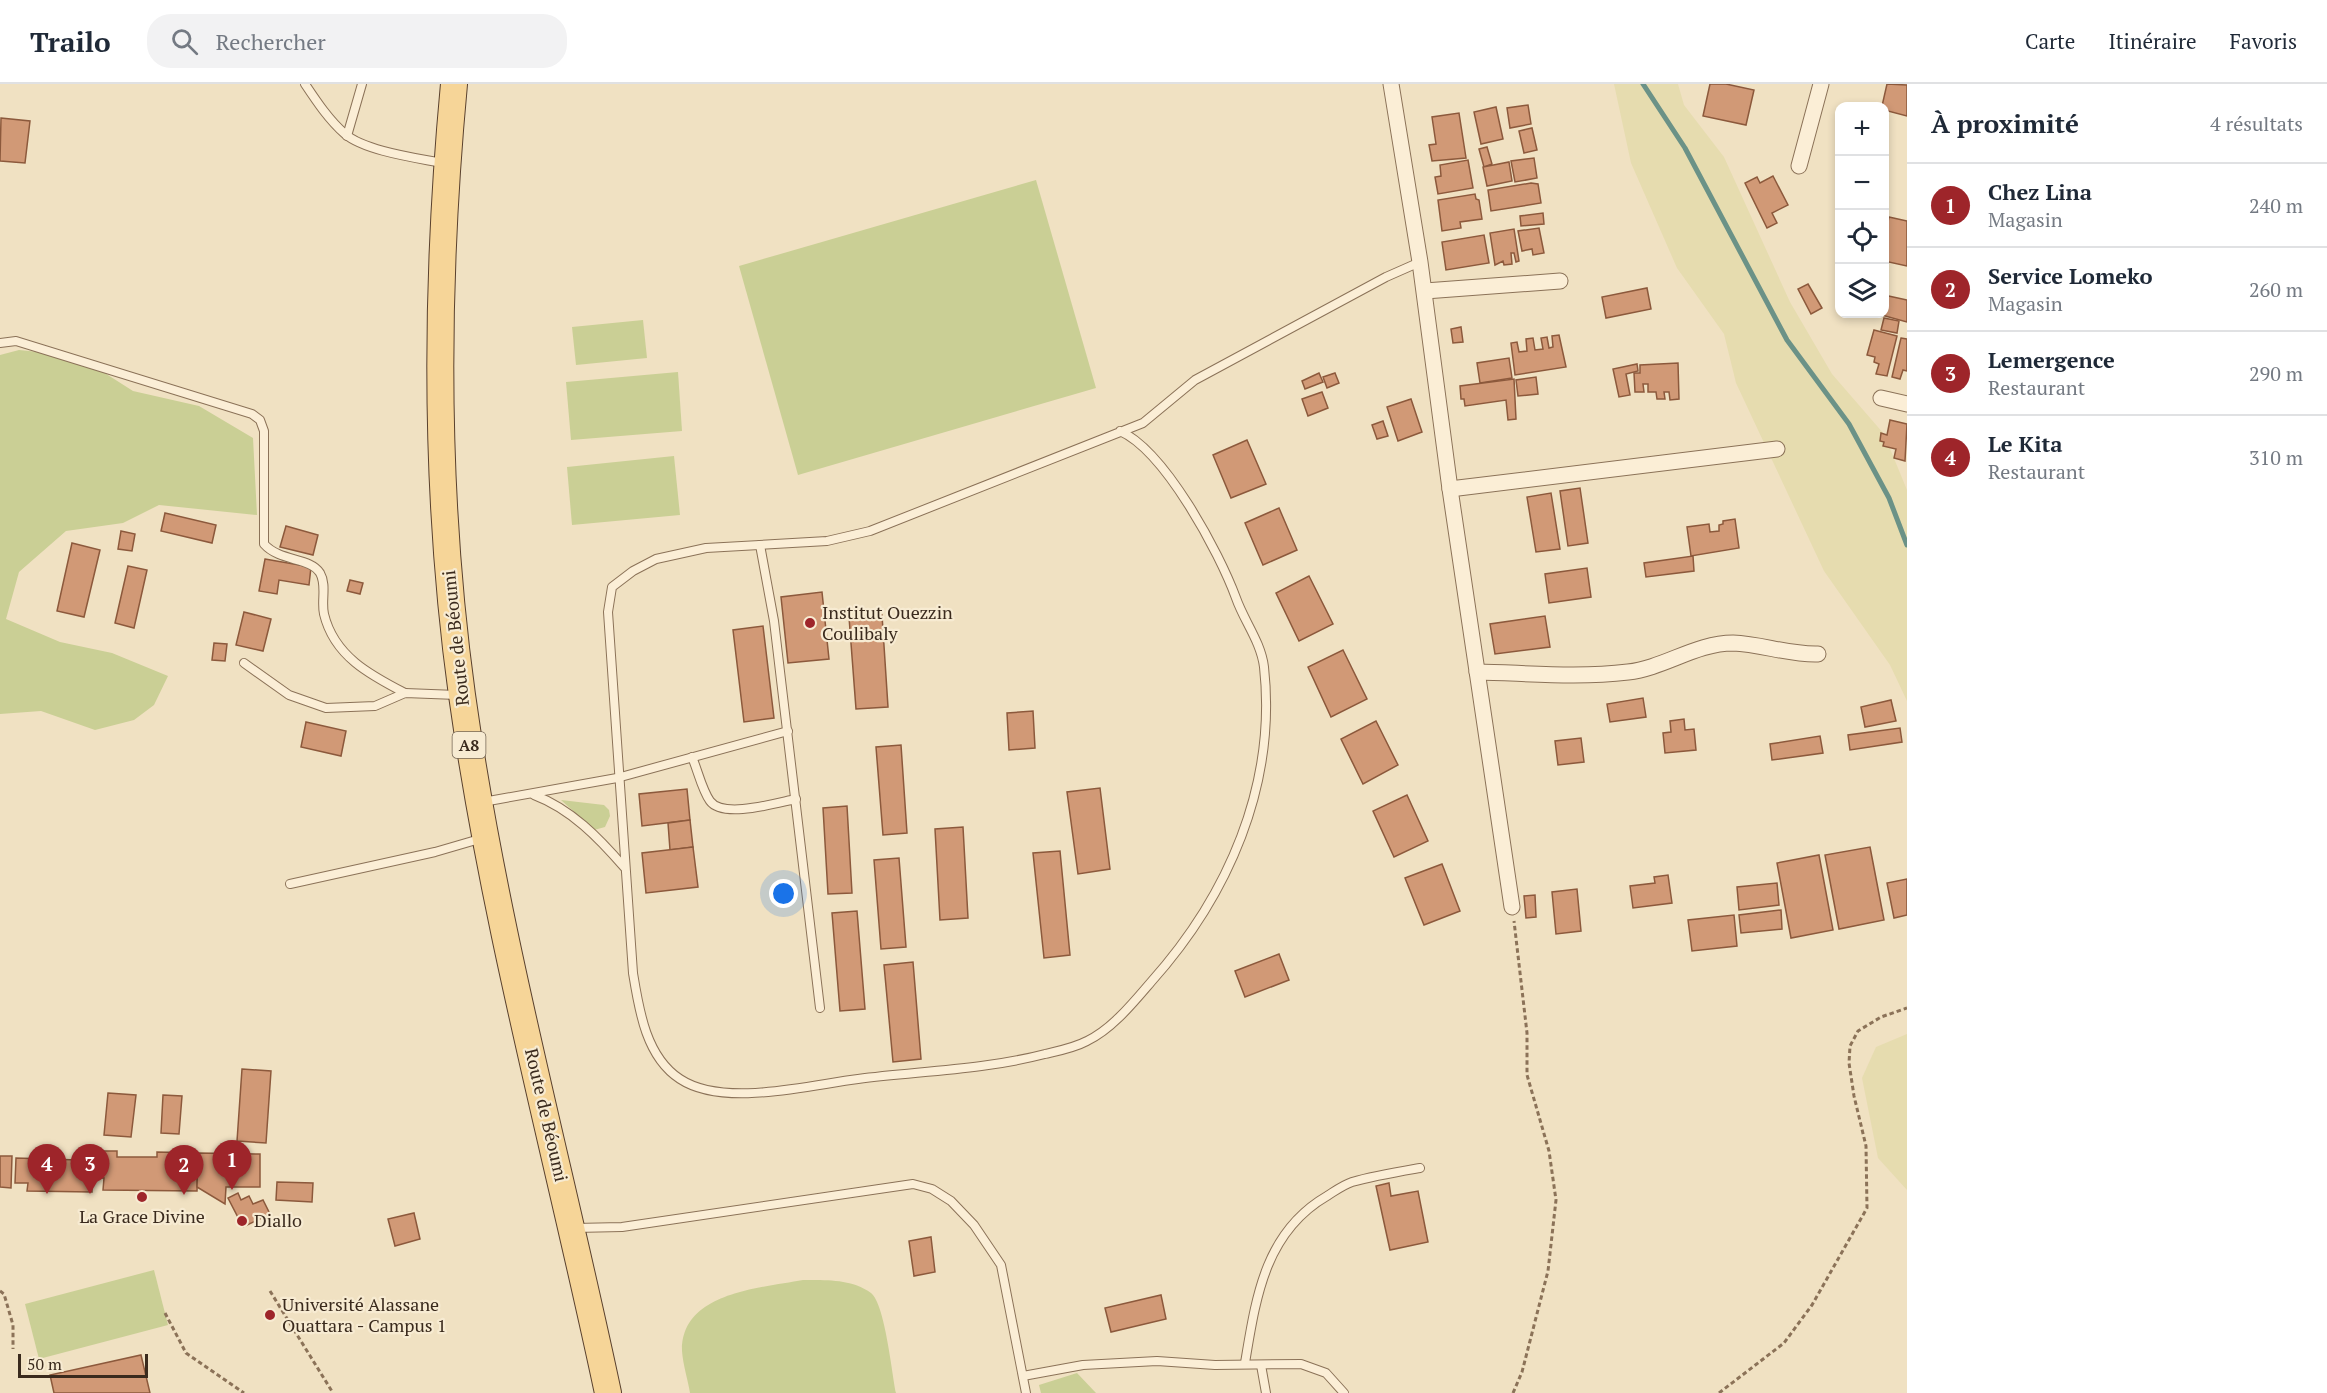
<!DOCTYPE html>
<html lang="fr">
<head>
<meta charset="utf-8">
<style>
	body { margin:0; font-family:"PT Serif",serif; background:#f2f2f3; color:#1f2937 }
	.controls { position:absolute; right:18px; top:18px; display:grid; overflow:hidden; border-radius:12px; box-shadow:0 3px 9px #0003 }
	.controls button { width:54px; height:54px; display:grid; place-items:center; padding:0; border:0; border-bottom:2px solid #e0e1e3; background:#fff; color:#1f2937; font:30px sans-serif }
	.scale { position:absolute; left:18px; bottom:15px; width:130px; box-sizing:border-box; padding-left:6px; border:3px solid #3a2a1d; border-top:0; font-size:16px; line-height:21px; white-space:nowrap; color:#3a2a1d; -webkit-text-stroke:4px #f7ebd2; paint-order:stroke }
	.you { position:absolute; left:784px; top:810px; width:21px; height:21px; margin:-15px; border:4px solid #fff; border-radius:50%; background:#1a73e8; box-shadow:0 0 0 9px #1a73e833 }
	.badge { display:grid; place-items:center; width:39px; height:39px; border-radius:50%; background:#9e252a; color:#fff; font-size:20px; font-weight:700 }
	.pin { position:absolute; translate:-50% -50px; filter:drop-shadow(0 2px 3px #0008) }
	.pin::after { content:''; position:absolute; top:32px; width:21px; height:18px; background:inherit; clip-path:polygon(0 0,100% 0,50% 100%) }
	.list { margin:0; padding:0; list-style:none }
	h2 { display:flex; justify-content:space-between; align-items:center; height:78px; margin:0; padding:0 24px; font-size:26px }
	h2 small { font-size:20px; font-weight:400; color:#747a83 }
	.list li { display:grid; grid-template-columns:39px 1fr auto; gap:18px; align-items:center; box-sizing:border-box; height:84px; padding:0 24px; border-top:2px solid #e0e1e3 }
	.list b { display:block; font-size:22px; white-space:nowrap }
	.list p { margin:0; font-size:20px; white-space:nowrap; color:#747a83 }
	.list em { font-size:20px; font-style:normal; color:#747a83 }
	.icon { flex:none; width:33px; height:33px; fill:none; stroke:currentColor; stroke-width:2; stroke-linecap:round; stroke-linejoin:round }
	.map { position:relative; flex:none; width:1907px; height:1309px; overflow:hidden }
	header { display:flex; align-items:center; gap:36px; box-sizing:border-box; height:84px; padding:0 30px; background:#fff; border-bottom:2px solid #e0e1e3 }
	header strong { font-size:28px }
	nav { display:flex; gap:33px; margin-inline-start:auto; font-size:21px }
	.search { width:420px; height:54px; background:#f2f2f3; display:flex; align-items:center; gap:15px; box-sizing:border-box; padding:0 21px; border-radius:24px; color:#747a83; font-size:22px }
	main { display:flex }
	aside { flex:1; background:#fff }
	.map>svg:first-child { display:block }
	.farmland { fill:#e6dcaf }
	.green { fill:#cacf95 }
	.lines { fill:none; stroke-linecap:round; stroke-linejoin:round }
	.stream { stroke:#6b9287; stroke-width:5 }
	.building { fill:#d19976; stroke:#8c593c; stroke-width:1.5 }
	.service-casing { stroke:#8b7258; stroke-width:10 }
	.minor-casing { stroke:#8b7258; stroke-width:17 }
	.primary-casing { stroke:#59402d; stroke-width:28 }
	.path { stroke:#8b7258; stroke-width:3; stroke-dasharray:4.5 3; stroke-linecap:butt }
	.service { stroke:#fbeed6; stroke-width:8 }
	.minor { stroke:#fbeed6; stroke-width:15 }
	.primary { stroke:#f6d598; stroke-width:26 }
	.poi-dot { fill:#9e252a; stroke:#f7ebd2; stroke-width:2 }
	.labels { text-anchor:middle; stroke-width:4.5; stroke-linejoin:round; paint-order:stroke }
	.shield { fill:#f7ebd2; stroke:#736453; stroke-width:1.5 }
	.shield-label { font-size:16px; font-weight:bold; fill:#3a2a1d }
	.poi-label { font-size:18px; fill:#3a2a1d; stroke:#f7ebd2; text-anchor:start }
	.street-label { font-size:18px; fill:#3a2a1d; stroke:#f7ebd2 }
</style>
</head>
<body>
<header>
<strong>Trailo</strong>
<div class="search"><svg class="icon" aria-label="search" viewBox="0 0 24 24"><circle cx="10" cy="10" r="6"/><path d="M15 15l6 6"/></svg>Rechercher</div>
<nav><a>Carte</a><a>Itinéraire</a><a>Favoris</a></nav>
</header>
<main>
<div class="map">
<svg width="1907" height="1309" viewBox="0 0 1907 1309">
	<rect width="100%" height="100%" fill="#f0e1c2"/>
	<g class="farmland">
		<polygon points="1614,0 1678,0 1684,21 1724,73 1790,218 1832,290 1884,350 1907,406 1907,617 1890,581 1824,487 1736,299 1724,250 1677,184 1631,79"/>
		<polygon points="1907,950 1907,1106 1878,1074 1862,994 1876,963"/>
	</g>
	<g class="green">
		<polygon points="1036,96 1096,304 798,391 739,182"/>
		<polygon points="643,236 647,274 576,281 572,243"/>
		<polygon points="19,266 78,272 133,307 199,322 253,354 257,431 159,421 123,439 66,447 19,488 6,535 60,558 112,569 168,592 154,621 134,636 95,646 41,627 0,630 0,271"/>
		<polygon points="678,288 682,347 571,356 566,298"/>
		<polygon points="674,372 680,431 572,441 567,383"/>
		<polygon points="561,716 604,721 609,726 610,732 605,743 594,746"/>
		<polygon points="154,1186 168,1241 39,1275 25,1220"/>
		<path d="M803 1196C827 1196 852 1195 871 1209 885 1220 892 1290 896 1309H690C688 1296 683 1281 682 1267 681 1208 761 1204 803 1196Z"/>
		<polygon points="1077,1289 1096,1309 1041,1309 1039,1301"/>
	</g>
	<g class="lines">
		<polyline class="stream" points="1643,0 1685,64 1787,256 1849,340 1889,414 1907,461"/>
	</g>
	<g class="building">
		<polygon points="1710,0 1726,0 1754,6 1746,41 1703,32"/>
		<polygon points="1887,0 1907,1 1907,32 1884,26 1884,22 1882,22"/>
		<polygon points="1528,21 1531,40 1510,44 1507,24"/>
		<polygon points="1496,23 1503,55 1481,60 1474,28"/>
		<polygon points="1459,29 1466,74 1432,77 1429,61 1436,60 1432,33"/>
		<polygon points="1,34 30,37 25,79 0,77"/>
		<polygon points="1532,44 1537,66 1524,69 1519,47"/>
		<polygon points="1487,63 1492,80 1484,83 1479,65"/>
		<polygon points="1534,74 1537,94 1515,98 1511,77"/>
		<polygon points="1468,76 1473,104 1438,110 1435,93 1441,92 1440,81"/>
		<polygon points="1509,78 1512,97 1487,102 1483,83"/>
		<polygon points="1773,92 1788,121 1772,129 1777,139 1767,144 1745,99 1757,93 1760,99"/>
		<polygon points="1531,99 1538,100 1541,119 1491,127 1488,106"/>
		<polygon points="1475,110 1476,115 1479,116 1482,135 1460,138 1461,144 1442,147 1438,116"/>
		<polygon points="1543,129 1544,140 1521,142 1520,132"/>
		<polygon points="1889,133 1907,137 1907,182 1884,177 1884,156"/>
		<polygon points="1539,144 1544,169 1533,171 1532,165 1522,167 1518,147"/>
		<polygon points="1514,145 1519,177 1516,178 1514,169 1511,169 1512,180 1504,181 1503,177 1495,181 1490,149"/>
		<polygon points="1484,151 1489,179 1446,186 1442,158"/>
		<polygon points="1808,200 1822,224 1811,230 1798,205"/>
		<polygon points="1647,204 1651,225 1606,234 1602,213"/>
		<polygon points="1884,211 1907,216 1907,238 1878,230 1884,230"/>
		<polygon points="1884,234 1899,237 1897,249 1881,246"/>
		<polygon points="1461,243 1463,258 1453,259 1451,245"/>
		<polygon points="1874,246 1897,252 1887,292 1876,290 1879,280 1874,278 1875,273 1867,271"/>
		<polygon points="1559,251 1566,283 1515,291 1511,259 1517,258 1519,268 1527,267 1526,255 1533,254 1535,266 1543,265 1541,254 1547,253 1549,264 1553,263 1552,252"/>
		<polygon points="1901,254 1907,255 1907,287 1903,286 1900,295 1892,293"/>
		<polygon points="1509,274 1512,294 1480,299 1477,279"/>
		<polygon points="1678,279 1679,315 1670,316 1669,308 1664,308 1665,315 1657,315 1656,308 1648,308 1648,300 1643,300 1644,308 1635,308 1634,289 1640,289 1640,281"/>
		<polygon points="1637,280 1638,287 1626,290 1630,311 1619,313 1613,285"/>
		<polygon points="1319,289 1323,298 1305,305 1302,297"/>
		<polygon points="1335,289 1339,299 1327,304 1323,293"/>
		<polygon points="1536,293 1538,310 1518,312 1516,296"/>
		<polygon points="1514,295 1516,335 1508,336 1506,316 1465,322 1464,315 1461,315 1460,302"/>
		<polygon points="1322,308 1328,324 1308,332 1302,315"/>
		<polygon points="1411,315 1422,348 1398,357 1387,323"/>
		<polygon points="1890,336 1907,340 1905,377 1894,374 1896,365 1883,362 1884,358 1880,357 1881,349 1887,351"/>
		<polygon points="1383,337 1388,352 1377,355 1372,341"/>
		<polygon points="1247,356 1266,400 1231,414 1213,371"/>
		<polygon points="1580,404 1588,459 1568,462 1560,407"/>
		<polygon points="1551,409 1560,465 1536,468 1527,413"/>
		<polygon points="1279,424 1297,466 1263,481 1245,439"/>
		<polygon points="165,429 216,441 212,459 161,447"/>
		<polygon points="1735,435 1739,464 1691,472 1687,443 1709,440 1710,448 1719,447 1719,441 1723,440 1723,437"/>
		<polygon points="286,442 318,451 313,471 280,463"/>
		<polygon points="121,447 135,450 132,467 118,465"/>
		<polygon points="72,459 100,466 84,533 57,527"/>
		<polygon points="1693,472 1694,487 1646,493 1644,479"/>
		<polygon points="265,475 311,483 309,501 279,496 277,510 259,507"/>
		<polygon points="128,482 147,486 134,544 115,539"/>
		<polygon points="1587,484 1591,513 1549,519 1545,490"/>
		<polygon points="1309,492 1333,540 1299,557 1276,509"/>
		<polygon points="350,496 363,499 360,510 347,507"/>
		<polygon points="822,508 829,575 788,579 781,513"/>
		<polygon points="244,528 271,535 263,567 236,561"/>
		<polygon points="882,531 888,623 856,625 849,533"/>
		<polygon points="1545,532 1550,563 1495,570 1490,540"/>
		<polygon points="763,542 774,634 744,638 733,546"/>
		<polygon points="214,559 227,560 225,577 212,576"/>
		<polygon points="1343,566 1367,615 1331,633 1308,583"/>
		<polygon points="1643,614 1646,633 1610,638 1607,620"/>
		<polygon points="1891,616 1896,637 1865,643 1861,623"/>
		<polygon points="1033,627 1035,664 1009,666 1007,629"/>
		<polygon points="1684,635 1685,646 1694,645 1696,666 1665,669 1663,649 1671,648 1670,637"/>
		<polygon points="1376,637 1398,681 1363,700 1341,655"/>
		<polygon points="306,638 346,647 341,672 301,663"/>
		<polygon points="1900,644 1902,658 1850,666 1848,651"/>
		<polygon points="1820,652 1823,669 1772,676 1770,660"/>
		<polygon points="1581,654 1584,678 1558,681 1555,657"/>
		<polygon points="901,661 907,749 883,751 876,663"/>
		<polygon points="1100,704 1110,785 1078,790 1067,708"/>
		<polygon points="687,705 690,736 642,742 639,710"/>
		<polygon points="1407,711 1428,757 1394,773 1373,727"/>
		<polygon points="847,722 852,809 828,810 823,724"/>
		<polygon points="690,736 693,763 670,766 668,739"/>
		<polygon points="963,743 968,834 940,836 935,745"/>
		<polygon points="693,763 698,803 646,809 642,769"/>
		<polygon points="1870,763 1884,836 1839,845 1825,771"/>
		<polygon points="1060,767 1070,871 1044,874 1033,769"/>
		<polygon points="1819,771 1833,846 1791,854 1777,779"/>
		<polygon points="899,774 906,863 881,865 874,776"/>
		<polygon points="1442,780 1460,827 1424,841 1405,794"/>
		<polygon points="1668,791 1672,819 1633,824 1630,802 1655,799 1654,793"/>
		<polygon points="1907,795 1907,831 1894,834 1887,799"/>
		<polygon points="1777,799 1779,821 1739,826 1737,803"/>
		<polygon points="1577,805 1581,847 1556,850 1552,808"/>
		<polygon points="1535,811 1536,833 1526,834 1524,812"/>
		<polygon points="1781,826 1782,845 1741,849 1739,831"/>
		<polygon points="857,827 865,925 840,927 832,829"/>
		<polygon points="1734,831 1737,862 1692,867 1688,836"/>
		<polygon points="1279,870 1289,896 1245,913 1235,887"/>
		<polygon points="913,878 921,975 893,978 884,881"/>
		<polygon points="242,985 271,987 266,1059 237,1057"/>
		<polygon points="108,1009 136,1011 131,1053 104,1051"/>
		<polygon points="163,1011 182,1012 179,1050 161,1049"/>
		<polygon points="79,1067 92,1067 92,1075 104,1075 104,1067 117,1067 117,1073 157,1073 157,1068 198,1069 197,1107 103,1106 104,1094 92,1094 92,1108 27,1107 28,1099 15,1099 16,1074 78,1076"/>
		<polygon points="198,1069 260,1070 260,1103 226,1103 225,1120 197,1103"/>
		<polygon points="0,1072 12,1072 11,1104 0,1103"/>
		<polygon points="277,1098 313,1099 312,1118 276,1116"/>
		<polygon points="1389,1099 1391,1112 1418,1107 1428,1158 1390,1166 1376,1102"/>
		<polygon points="238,1109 241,1116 249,1112 253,1120 263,1116 270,1130 243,1143 228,1114"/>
		<polygon points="414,1129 420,1155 395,1162 388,1135"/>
		<polygon points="931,1153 935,1188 914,1192 909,1157"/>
		<polygon points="1161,1211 1166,1235 1111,1248 1105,1224"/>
		<polygon points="141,1271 150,1309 54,1309 50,1291"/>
	</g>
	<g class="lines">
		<defs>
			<g id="service">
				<path d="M305 0C317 18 329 36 345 50 365 67 417 74 442 79"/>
				<polyline points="347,52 362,0"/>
				<path d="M0 259 16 257 252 330 260 336 264 347V460C280 478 310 473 320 489 327 501 321 517 324 530 334 572 370 591 405 609"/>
				<path d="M1120 347C1165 367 1219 468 1236 514 1244 537 1261 558 1264 583 1277 701 1228 812 1151 898 1133 919 1112 945 1087 957 1074 964 1058 967 1045 970 983 986 921 987 858 995 809 1001 724 1024 680 995 646 973 639 926 633 889L608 528 612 503 633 487 656 475 706 464 827 457 870 447 1143 339 1195 296 1386 193 1420 178"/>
				<polyline points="760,461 774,537 820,924"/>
				<polyline points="244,579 289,611 326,624 375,622 405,609 457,611"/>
				<path d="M692 673C698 687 702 706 710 717 723 735 776 719 796 715"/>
				<path d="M534 711C571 725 599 754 624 783"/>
				<polyline points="483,718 617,694 788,647"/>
				<polyline points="290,800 435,768 483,754"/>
				<polyline points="575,1144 622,1143 913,1100 932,1105 951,1117 974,1141 1001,1181 1026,1309"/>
				<path d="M1245 1279C1256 1213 1265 1148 1327 1112 1335 1107 1343 1101 1352 1098 1373 1092 1397 1088 1420 1084"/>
				<polyline points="1261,1281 1266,1309"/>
				<polyline points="1023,1292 1083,1281 1157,1277 1215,1281 1301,1280 1326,1289 1344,1309"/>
			</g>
			<g id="minor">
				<polyline points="1391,0 1420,178 1450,405 1512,823"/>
				<polyline points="1799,82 1821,0"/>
				<polyline points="1425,207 1560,197"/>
				<polyline points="1881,314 1907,320"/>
				<polyline points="1450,405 1777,365"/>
				<path d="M1477 588C1527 589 1578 594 1628 588 1664 584 1696 559 1733 559 1762 560 1789 571 1818 570"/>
			</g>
			<path id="primary" d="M454 0C435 203 434 409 462 611 495 847 559 1077 608 1309"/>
		</defs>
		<use href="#service" class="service-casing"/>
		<use href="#minor" class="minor-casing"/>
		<use href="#primary" class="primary-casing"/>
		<g class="path">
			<polyline points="0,1207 4,1210 13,1241 13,1265"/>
			<polyline points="270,1207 333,1309"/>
			<polyline points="165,1229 186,1269 244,1309"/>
			<polyline points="1513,1309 1522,1288 1548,1187 1556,1116 1549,1067 1527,991 1527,949 1514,837"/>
			<polyline points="1719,1309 1784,1259 1812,1221 1867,1124 1866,1062 1854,1012 1849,979 1850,962 1858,947 1881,933 1907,924"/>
		</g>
		<use href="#service" class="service"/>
		<use href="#minor" class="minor"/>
		<use href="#primary" class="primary"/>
	</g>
	<g class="poi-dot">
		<circle cx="810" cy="539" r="6"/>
		<circle cx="142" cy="1113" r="6"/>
		<circle cx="242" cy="1137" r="6"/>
		<circle cx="270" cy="1231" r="6"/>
	</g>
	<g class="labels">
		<rect class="shield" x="452.5" y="648" width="33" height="26" rx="4.5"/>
		<g class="shield-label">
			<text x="469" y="667">A8</text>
		</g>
		<g class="poi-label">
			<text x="822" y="535">Institut Ouezzin<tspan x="822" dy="21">Coulibaly</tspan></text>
			<text x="142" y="1139" text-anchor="middle">La Grace Divine</text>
			<text x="254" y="1143">Diallo</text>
			<text x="282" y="1227">Université Alassane<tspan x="282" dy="21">Ouattara - Campus 1</tspan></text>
		</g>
		<g class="street-label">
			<text transform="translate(456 554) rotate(-96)" y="6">Route de Béoumi</text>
			<text transform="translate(546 1031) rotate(77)" y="6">Route de Béoumi</text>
		</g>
	</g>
</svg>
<div class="controls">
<button>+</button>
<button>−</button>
<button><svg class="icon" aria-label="locate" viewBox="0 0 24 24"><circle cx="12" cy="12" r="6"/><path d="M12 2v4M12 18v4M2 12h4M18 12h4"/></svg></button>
<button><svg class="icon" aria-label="layers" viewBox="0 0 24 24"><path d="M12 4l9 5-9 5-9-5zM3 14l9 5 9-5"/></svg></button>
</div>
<div class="scale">50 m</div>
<div class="you"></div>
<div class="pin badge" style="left:232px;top:1106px">1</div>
<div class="pin badge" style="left:184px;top:1111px">2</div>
<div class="pin badge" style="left:90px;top:1110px">3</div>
<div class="pin badge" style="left:47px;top:1110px">4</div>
</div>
<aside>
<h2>À proximité<small>4 résultats</small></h2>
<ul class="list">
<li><span class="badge">1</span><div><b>Chez Lina</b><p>Magasin</p></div><em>240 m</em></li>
<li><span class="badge">2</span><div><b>Service Lomeko</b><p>Magasin</p></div><em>260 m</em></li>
<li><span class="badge">3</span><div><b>Lemergence</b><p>Restaurant</p></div><em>290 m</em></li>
<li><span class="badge">4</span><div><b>Le Kita</b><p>Restaurant</p></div><em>310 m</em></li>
</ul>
</aside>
</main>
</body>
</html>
